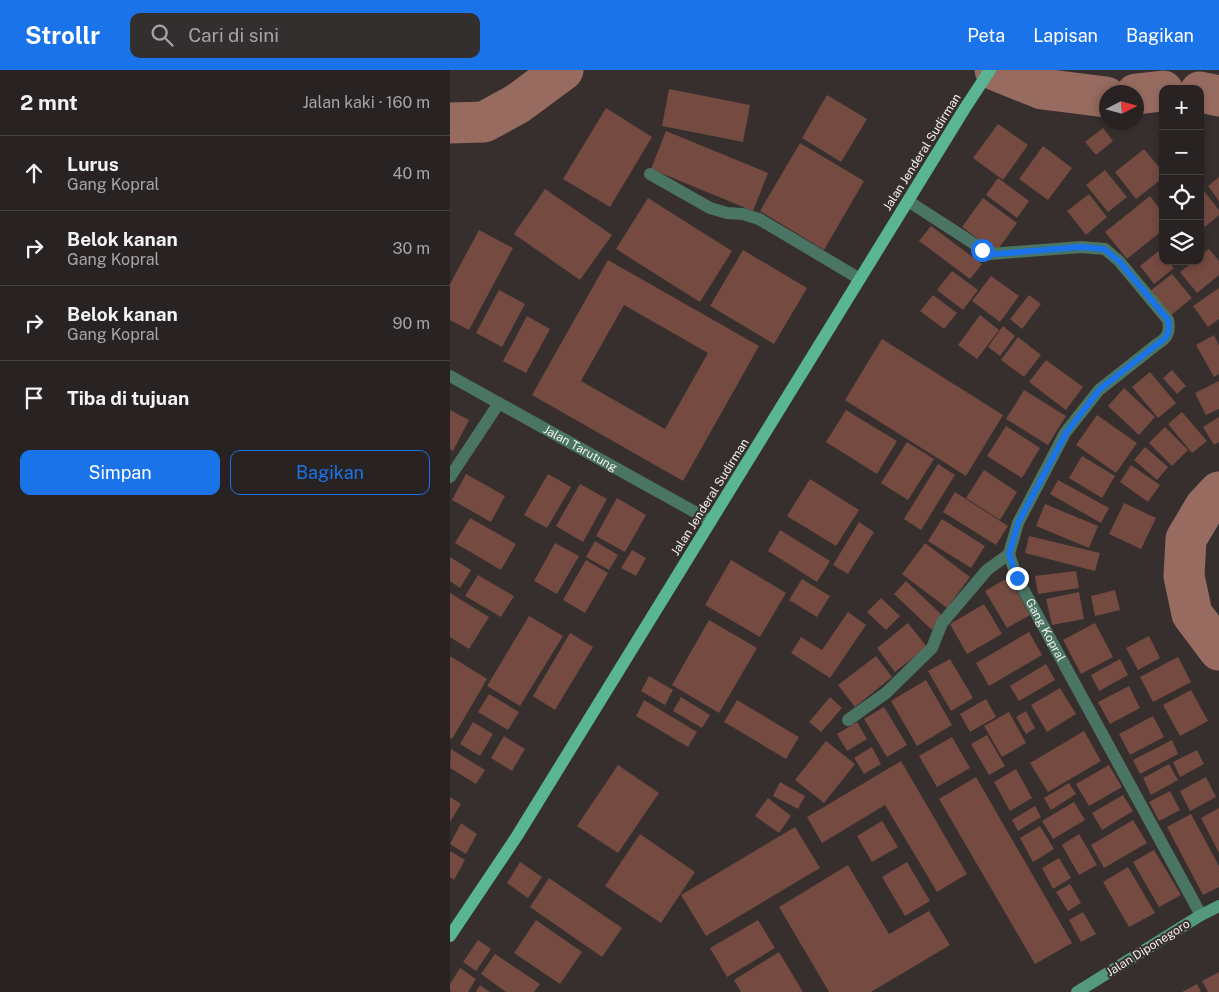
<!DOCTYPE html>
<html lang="id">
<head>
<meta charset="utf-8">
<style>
	body { margin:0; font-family:"Public Sans",sans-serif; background:#342f2f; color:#f1f3f6 }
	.controls { position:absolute; right:15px; top:15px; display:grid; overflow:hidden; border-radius:10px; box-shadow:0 2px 8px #0003 }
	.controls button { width:45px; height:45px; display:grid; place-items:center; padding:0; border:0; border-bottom:1px solid #444040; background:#282322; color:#f1f3f6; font:25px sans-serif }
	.compass { position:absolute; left:649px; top:15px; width:45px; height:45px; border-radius:50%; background:#282322; box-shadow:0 2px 8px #0003; rotate:84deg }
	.stop { position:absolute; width:15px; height:15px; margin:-11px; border:4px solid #1a73e8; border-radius:50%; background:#fff }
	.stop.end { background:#1a73e8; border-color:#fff; box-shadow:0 1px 5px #0008 }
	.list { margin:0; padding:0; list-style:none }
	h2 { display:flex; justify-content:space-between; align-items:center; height:65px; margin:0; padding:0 20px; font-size:21px }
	h2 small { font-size:16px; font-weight:400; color:#a5a4a5 }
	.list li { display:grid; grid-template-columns:32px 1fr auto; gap:15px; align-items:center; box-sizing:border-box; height:75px; padding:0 20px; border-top:1px solid #444040 }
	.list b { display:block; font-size:19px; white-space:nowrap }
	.list p { margin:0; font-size:16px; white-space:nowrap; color:#a5a4a5 }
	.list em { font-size:16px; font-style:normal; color:#a5a4a5 }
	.actions { display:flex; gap:10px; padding:15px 20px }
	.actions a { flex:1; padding:11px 0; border:1px solid #1a73e8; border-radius:10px; text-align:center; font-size:18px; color:#1a73e8 }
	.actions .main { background:#1a73e8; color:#fff }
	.icon { flex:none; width:28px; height:28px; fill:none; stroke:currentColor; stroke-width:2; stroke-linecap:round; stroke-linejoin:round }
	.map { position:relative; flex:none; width:769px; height:922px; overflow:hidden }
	header { display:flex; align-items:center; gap:30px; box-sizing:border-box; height:70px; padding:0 25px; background:#1a73e8; color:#fff }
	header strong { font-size:24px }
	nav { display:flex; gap:28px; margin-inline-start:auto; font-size:18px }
	.search { width:350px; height:45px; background:#342f2f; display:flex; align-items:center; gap:12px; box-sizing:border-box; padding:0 18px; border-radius:10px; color:#a5a4a5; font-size:19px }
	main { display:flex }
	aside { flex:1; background:#282322 }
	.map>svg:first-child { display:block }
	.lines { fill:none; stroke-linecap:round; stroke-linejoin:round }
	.river { stroke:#976b60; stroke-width:41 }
	.building { fill:#744a41; fill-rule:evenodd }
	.street { stroke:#4a7463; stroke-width:12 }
	.secondary { stroke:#54997f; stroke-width:12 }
	.primary { stroke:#5ab594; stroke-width:12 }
	.route { stroke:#1a73e8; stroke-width:6 }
	.labels { text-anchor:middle; stroke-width:4; stroke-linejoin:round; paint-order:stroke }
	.street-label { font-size:12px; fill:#f4efee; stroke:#362f2d }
</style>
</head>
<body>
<header>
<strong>Strollr</strong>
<div class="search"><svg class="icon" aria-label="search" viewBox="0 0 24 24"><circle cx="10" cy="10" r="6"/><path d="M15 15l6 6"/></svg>Cari di sini</div>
<nav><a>Peta</a><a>Lapisan</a><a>Bagikan</a></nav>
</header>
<main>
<aside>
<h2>2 mnt<small>Jalan kaki · 160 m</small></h2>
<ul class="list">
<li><svg class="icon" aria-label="ahead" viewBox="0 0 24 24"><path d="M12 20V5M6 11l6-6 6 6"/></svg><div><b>Lurus</b><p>Gang Kopral</p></div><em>40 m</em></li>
<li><svg class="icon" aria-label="right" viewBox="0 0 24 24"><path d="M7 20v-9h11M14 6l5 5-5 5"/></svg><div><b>Belok kanan</b><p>Gang Kopral</p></div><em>30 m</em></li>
<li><svg class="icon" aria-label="right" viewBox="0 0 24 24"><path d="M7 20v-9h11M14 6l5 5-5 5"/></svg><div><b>Belok kanan</b><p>Gang Kopral</p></div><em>90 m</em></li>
<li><svg class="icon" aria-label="arrive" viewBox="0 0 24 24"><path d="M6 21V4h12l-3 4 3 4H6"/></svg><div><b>Tiba di tujuan</b></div></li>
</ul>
<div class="actions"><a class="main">Simpan</a><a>Bagikan</a></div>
</aside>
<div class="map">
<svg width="769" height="922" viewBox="0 0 769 922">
	<rect width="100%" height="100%" fill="#362f2d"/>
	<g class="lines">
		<g class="river">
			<polyline points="545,0 592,19 656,27"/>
			<polyline points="750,22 769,26"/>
			<polyline points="686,24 713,21"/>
			<polyline points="0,53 34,52 67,34 113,0"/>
			<polyline points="769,422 755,437 736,469 734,506 742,544 769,580"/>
		</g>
	</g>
	<g class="building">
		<polygon points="219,19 300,35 293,72 212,56"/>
		<polygon points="377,25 417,49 391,92 352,68"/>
		<polygon points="156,38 202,67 160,137 113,109"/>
		<polygon points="548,54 578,75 553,110 523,88"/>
		<polygon points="653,58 663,71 646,85 635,72"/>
		<polygon points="216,61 318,103 303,141 201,99"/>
		<polygon points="350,73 414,111 374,180 310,141"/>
		<polygon points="593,76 622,98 598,130 569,109"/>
		<polygon points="694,79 713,102 713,108 686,129 665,102"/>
		<polygon points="655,100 677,127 658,142 636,115"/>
		<polygon points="769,107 769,131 758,116"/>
		<polygon points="548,108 579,131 567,148 536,125"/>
		<polygon points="95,119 162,165 130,210 64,164"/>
		<polygon points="754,121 769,140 769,145 750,161 750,124"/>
		<polygon points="639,124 657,147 636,165 617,141"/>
		<polygon points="700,126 713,143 713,160 677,189 655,162"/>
		<polygon points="198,128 282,181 250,232 166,179"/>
		<polygon points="533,128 567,153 546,182 512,157"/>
		<polygon points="481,156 532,194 520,209 469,171"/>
		<polygon points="29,160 63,178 19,260 0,250 0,214"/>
		<polygon points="759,179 769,191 769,205 747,223 730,202 744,191 750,191 750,186"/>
		<polygon points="293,180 357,218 324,274 260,236"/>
		<polygon points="710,180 713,184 713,191 718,191 724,198 704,214 690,196"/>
		<path d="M158 190 309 276 233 411 82 325ZM174 235 258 283 215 359 131 311Z"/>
		<polygon points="502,201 528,220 513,240 487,220"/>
		<polygon points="722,204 742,228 720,246 700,221"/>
		<polygon points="541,206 569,226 550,252 522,231"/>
		<polygon points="769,218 769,249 758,257 743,236"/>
		<polygon points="49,220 75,234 52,277 26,263"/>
		<polygon points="483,225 507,243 494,259 470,241"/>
		<polygon points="579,225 591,234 572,259 560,249"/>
		<polygon points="530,245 549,260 527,289 508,275"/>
		<polygon points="77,246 100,259 76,303 53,291"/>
		<polygon points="553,256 565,266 550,286 538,277"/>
		<polygon points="764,265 769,275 769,304 764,307 746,275"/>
		<polygon points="568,267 591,285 574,307 551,290"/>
		<polygon points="432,269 553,345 516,406 395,330"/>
		<polygon points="596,290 633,317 616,340 579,312"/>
		<polygon points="722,300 736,316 727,324 713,308"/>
		<polygon points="700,302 726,333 708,348 682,317"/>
		<polygon points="769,311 769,339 756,345 745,323"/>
		<polygon points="674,318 705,347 689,365 658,336"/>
		<polygon points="574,320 616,346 598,375 556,349"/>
		<polygon points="0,340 19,350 3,381 0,379"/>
		<polygon points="396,340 447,371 427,404 376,372"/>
		<polygon points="732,342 757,371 742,383 718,354"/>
		<polygon points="647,345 687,373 666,403 626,375"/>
		<polygon points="769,347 769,372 764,375 753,357"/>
		<polygon points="556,356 590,378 572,408 537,386"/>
		<polygon points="715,357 738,380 722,396 699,373"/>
		<polygon points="457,372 484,389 458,430 431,413"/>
		<polygon points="695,377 718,397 707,410 684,390"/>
		<polygon points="632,386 665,406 652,428 619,408"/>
		<polygon points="488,394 505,405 471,460 454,449"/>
		<polygon points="681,395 710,415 698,432 670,412"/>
		<polygon points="534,400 567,422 550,450 516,428"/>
		<polygon points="16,404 55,426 41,452 2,430"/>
		<polygon points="98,404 121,417 97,458 74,445"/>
		<polygon points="360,409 409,440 386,476 337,446"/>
		<polygon points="608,410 659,438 651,453 600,424"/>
		<polygon points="130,414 157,429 133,472 106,456"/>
		<polygon points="505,422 558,456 546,475 493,442"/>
		<polygon points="167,428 196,445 175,482 146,466"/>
		<polygon points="674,433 706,448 691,479 659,464"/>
		<polygon points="595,434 648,456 639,478 586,456"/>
		<polygon points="20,448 66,474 51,500 5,473"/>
		<polygon points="492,449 535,476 521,498 478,471"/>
		<polygon points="409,452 424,462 398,504 383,495"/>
		<polygon points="330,460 380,491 367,512 318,481"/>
		<polygon points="579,466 650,483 645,501 575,483"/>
		<polygon points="145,471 168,485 159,500 136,487"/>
		<polygon points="105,473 129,486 107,524 84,511"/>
		<polygon points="475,473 520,507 497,538 452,504"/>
		<polygon points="182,480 196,488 186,506 171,498"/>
		<polygon points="0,487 21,500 10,518 0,511"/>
		<polygon points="136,490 158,503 135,543 113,530"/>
		<polygon points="281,490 336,523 310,567 255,535"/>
		<polygon points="626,501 629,518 588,524 585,506"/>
		<polygon points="28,505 64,526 51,547 15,526"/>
		<polygon points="559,507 580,545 557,558 535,521"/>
		<polygon points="352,509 380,526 367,547 339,530"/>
		<polygon points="456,511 494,547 482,560 444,524"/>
		<polygon points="665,520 670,540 645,546 641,526"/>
		<polygon points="629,522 634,549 602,555 596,529"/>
		<polygon points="0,523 39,547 19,579 0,567"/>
		<polygon points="431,528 450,546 436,560 417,542"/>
		<polygon points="534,534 552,564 517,584 500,554"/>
		<polygon points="398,542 416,555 380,608 341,583 351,567 372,580"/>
		<polygon points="79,546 113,566 70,636 37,616"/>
		<polygon points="259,550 307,578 269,643 222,615"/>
		<polygon points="458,553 477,577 445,602 427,578"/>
		<polygon points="645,553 663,587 631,604 613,570"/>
		<polygon points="579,562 592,585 539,616 526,593"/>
		<polygon points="120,563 143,577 105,640 83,626"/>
		<polygon points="699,566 710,588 688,600 676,578"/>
		<polygon points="0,586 37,609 2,669 0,668"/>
		<polygon points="426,586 442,607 405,637 388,615"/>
		<polygon points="728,587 741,612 703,632 690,607"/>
		<polygon points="500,589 523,628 501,641 478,601"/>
		<polygon points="670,589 678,605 649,621 641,605"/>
		<polygon points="596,594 605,610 569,631 560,616"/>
		<polygon points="199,606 223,620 215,635 191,621"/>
		<polygon points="476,610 502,655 467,676 441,631"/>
		<polygon points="679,616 690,638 660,654 648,632"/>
		<polygon points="610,618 626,644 597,662 581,635"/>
		<polygon points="741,620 758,651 730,666 713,635"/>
		<polygon points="39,624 69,642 58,660 28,642"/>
		<polygon points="231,627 260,645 252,658 223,641"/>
		<polygon points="380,627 392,638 371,662 359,652"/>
		<polygon points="536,629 546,647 520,662 510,644"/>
		<polygon points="194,630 247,662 238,677 186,646"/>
		<polygon points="287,630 349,667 336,689 274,652"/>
		<polygon points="434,637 457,675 437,687 414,649"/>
		<polygon points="576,641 585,658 576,664 566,647"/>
		<polygon points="559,642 576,673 552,687 534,656"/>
		<polygon points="703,646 714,667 680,685 669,664"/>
		<polygon points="23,652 43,664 30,686 10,674"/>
		<polygon points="407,652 417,669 397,681 387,664"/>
		<polygon points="634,661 651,691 598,722 580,693"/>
		<polygon points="537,665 555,696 539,705 521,674"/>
		<polygon points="54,666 75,679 62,701 41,688"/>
		<polygon points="502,667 520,698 487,717 469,686"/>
		<polygon points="722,670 728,684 690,704 683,690"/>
		<polygon points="376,671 405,694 374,733 345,710"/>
		<polygon points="422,677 431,694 414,704 404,688"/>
		<polygon points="1,679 35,700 26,714 0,698"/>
		<polygon points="747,680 754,694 730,707 723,692"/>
		<polygon points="451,691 517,804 487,822 435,735 372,773 357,747"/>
		<polygon points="719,694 728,710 701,725 693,708"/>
		<polygon points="168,695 209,723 168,783 127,756"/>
		<polygon points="659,695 672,717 639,736 626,714"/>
		<polygon points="566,699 582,728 560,741 544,712"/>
		<polygon points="526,707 622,873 585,894 489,729"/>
		<polygon points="756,707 766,727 740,741 730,721"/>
		<polygon points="330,712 355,726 348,739 323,726"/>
		<polygon points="619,713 626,724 601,740 594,728"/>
		<polygon points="720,721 730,740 709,751 699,732"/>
		<polygon points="673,725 683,741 652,760 642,743"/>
		<polygon points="0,727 11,734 0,752"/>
		<polygon points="318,728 341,746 329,763 305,746"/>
		<polygon points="624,732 635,750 603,769 592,751"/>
		<polygon points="585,736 591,747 568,761 562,750"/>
		<polygon points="769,738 769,783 751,748"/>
		<polygon points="741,744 769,796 769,817 753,825 717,757"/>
		<polygon points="683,750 697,773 654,798 641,775"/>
		<polygon points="432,751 448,777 422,792 407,766"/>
		<polygon points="11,753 27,764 16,784 0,774"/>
		<polygon points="590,756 604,779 583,792 570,768"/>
		<polygon points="345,757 370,798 256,866 231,825"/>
		<polygon points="190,764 245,802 211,853 155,816"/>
		<polygon points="629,764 647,795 629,805 612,775"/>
		<polygon points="704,780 731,825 709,837 683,792"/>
		<polygon points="0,781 15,790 4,810 0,807"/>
		<polygon points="609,788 621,808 603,819 592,798"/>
		<polygon points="70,792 92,807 78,828 57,813"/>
		<polygon points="457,792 480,831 455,846 432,807"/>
		<polygon points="398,795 439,864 479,841 500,875 421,922 379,922 329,837"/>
		<polygon points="678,797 705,843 679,857 653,812"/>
		<polygon points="99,808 172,858 152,887 80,837"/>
		<polygon points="620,814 631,833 618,841 606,822"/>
		<polygon points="633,842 646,864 631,872 619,850"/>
		<polygon points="86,850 132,882 110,914 64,883"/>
		<polygon points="308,850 325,878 277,907 260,878"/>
		<polygon points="28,870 41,879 26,901 13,892"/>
		<polygon points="329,882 353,922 291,922 284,910"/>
		<polygon points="45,884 90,914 84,922 56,922 31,904"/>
		<polygon points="10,898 26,909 18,922 2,922 0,921 0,914"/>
		<polygon points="769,902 769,922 758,922 752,911"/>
		<polygon points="747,914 751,922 732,922"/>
		<polygon points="30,915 40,922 26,922"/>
	</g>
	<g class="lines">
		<g class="street">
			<polyline points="200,104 260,138 277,143 293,144 309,149 410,209"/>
			<path id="s1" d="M458 131 540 184 631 177 655 179 669 191 718 250C721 263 716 269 706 275L649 320 615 363 568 453 559 484 567 508 751 845"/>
			<path id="s2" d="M0 306 261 451"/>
			<polyline points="0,407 49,333"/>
			<polyline points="398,650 436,623 482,578 492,553 537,500 559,484"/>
		</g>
		<polyline class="secondary" points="627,922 751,845 769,836"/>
		<polyline class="primary" points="0,866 67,766 515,38 540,0"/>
	</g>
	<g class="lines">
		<path class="route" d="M532 180 540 184H546L631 177 654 179 669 191 718 250C721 263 716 269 706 275L649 320 616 363 568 453 559 484 567 508"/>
	</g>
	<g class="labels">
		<g class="street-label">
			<text transform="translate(472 82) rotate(-58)" y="4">Jalan Jenderal Sudirman</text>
			<text dy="4" stroke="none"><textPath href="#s2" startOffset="149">Jalan Tarutung</textPath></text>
			<text transform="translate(260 427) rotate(-58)" y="4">Jalan Jenderal Sudirman</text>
			<text dy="4" stroke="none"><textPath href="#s1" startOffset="684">Gang Kopral</textPath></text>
			<text transform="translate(698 878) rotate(-32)" y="4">Jalan Diponegoro</text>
		</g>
	</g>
</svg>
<div class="controls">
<button>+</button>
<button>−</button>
<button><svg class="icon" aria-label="locate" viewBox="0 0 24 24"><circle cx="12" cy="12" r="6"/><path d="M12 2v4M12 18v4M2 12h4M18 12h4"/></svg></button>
<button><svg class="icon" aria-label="layers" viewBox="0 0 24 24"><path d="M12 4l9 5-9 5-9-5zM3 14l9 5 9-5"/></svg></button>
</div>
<svg class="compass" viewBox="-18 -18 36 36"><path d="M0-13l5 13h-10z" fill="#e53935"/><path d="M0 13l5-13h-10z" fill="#a5a4a5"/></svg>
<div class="stop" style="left:532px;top:180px"></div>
<div class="stop end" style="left:567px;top:508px"></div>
</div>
</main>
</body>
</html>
